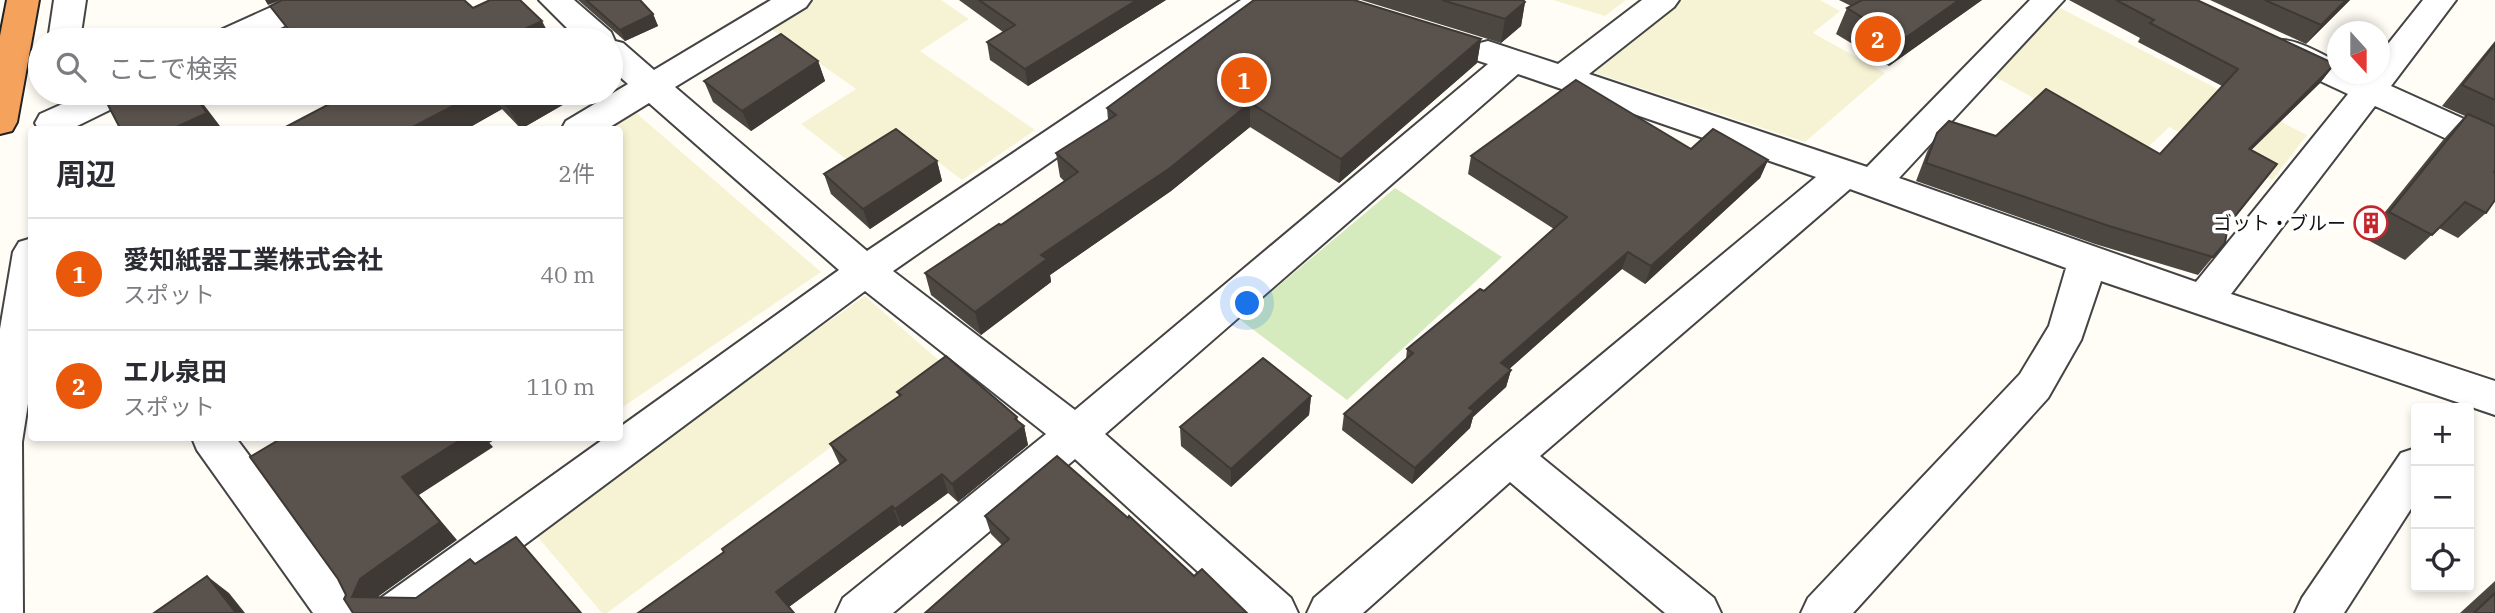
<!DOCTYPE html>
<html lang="ja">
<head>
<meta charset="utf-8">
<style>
	body { margin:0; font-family:"IBM Plex Serif","Noto Sans JP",serif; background:#f2f2f3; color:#2b2b33 }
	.controls { position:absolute; right:21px; bottom:21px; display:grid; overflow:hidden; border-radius:7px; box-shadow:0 4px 10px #0003 }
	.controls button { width:63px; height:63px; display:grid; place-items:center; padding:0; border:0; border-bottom:2px solid #e1e1e2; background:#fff; color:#2b2b33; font:35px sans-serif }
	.compass { position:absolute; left:2327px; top:21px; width:63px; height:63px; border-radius:50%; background:#fff; box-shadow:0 4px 10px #0003; rotate:159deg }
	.you { position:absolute; left:1248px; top:304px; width:24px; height:24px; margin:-18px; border:5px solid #fff; border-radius:50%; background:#1a73e8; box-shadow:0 0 0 10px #1a73e833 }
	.badge { display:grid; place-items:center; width:46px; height:46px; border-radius:50%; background:#ea580c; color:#fff; font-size:23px; font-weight:700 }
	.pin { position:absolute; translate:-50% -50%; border:4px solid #fff; box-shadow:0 2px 7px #0006 }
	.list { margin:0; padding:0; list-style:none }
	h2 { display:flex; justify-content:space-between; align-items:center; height:91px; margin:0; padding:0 28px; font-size:30px }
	h2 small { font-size:23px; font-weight:400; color:#7c7c81 }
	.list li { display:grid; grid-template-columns:46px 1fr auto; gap:21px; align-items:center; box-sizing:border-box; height:112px; padding:0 28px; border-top:2px solid #e1e1e2 }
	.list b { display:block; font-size:26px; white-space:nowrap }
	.list p { margin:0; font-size:23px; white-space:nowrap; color:#7c7c81 }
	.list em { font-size:23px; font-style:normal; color:#7c7c81 }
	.icon { flex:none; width:38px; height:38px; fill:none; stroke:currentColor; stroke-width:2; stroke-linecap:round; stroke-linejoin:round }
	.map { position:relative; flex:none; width:2495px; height:613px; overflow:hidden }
	.search { position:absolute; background:#fff; box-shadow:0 4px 10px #0003; left:28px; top:28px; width:595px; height:77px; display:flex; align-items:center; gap:18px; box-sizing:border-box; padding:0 24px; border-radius:38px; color:#7c7c81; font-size:26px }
	.panel { position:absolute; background:#fff; box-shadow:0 4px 10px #0003; left:28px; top:126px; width:595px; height:315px; border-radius:7px }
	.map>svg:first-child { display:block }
	.farmland { fill:#f6f3d4 }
	.green { fill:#d5ebbd }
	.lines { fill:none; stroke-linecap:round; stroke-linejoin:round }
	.street-casing { stroke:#444; stroke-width:4 }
	.highway-casing { stroke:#222; stroke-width:4 }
	.street { fill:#fff; fill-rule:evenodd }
	.highway { fill:#f5a25d; fill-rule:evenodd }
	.wall { fill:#4d4742 }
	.shaded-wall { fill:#3f3936 }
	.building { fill:#5a524d; stroke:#3f3936; stroke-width:2 }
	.labels { text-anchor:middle; stroke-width:7; stroke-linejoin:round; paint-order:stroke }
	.poi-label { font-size:19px; fill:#111; stroke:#fff; text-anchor:end }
</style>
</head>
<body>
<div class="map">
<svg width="2495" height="613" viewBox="0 0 2495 613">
	<rect width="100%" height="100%" fill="#fffdf5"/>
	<g class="farmland">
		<polygon points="812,0 941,0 969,19 920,51 1035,130 962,180 902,135 851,163 801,124 856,89 768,27"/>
		<polygon points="1553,0 1626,0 1605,16"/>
		<polygon points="1680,0 1820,0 1840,11 1813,33 1885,73 1805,142 1589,71"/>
		<polygon points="2060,8 2307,135 2272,180 2169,127 2139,156 1988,73"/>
		<polygon points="636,113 821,272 620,409 620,130 608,129"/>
		<polygon points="865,296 943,364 607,613 602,613 532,530"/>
	</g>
	<polygon class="green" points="1395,188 1502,257 1347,400 1239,319"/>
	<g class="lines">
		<defs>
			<g id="street">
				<polygon points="54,0 86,0 80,40 48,40"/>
				<polygon points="287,0 330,0 325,7 255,40 212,40 216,32"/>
				<path d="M539 0H574L611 32 615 41 623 43 654 70 771 0H811L806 7 675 87 867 251 1241 0H1279L1274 7 893 271 1075 410 1488 64 1476 60 1472 52 1476 44 1488 41 1558 64 1642 0H1679L1674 7 1589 74 1867 167 2030 0H2064L1899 178 2196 282 2348 94 2269 57 2265 49 2269 41C2292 35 2317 52 2338 62V74H2380V54L2423 0H2456L2391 86 2495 133V161L2375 106 2231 294 2495 381V415L2101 281 2081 340 2048 398 1853 613H1801L1808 598 2020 374 2049 326 2066 268 1850 189 1540 456 1714 598 1721 613H1665L1510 482 1363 613H1307L1314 598 1495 443 1816 177 1518 74 1105 434 1291 598 1298 613H1243L1075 459 893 613H836L843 598 1046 434 865 291 433 613H374L381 598 605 438H620V427L839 270 649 103 605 130H561L566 121 628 84 611 69V40H579Z"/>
				<polygon points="87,93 133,93 128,101 69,130 39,130 35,123 40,114"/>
				<polygon points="32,238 32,378 22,442 23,613 0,613 0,329 13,252 19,242"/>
				<polygon points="192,438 236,438 356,598 363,613 313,613 197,450"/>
				<polygon points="2416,448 2416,501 2344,613 2295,613 2302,598 2401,453"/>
			</g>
			<polygon id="highway" points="7,0 39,0 17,122 12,131 0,134 0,36"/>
		</defs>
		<use href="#street" class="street-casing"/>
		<use href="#highway" class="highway-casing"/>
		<use href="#street" class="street"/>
		<use href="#highway" class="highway"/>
	</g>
	<g class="wall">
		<polygon points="578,0 640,0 653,14 658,26 625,41"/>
		<polygon points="959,0 1166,0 1028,86 990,60 987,42 1003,32"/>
		<polygon points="1361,0 1523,0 1525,2 1521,26 1501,43"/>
		<polygon points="1839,0 1982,0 1889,66 1836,34 1847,8 1851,6"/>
		<polygon points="2069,0 2197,0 2335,64 2320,83 2251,150 2228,225 2213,257 2198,275 2095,244 1916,181 1927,152 1937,133 1996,136 2160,154 2222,86 2138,42 2140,38"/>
		<polygon points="2210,0 2350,0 2306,44"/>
		<polygon points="1481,39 1477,63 1339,183 1250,127 1171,191 1050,275 1051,282 981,335 931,295 925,273 1001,225 1064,181 1060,177 1056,153 1108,120 1107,108"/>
		<polygon points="2495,41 2495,170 2486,213 2458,238 2439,228 2405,260 2364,238 2443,140 2465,116 2442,106"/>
		<polygon points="818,61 825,81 751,131 713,102 704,81"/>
		<polygon points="336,93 560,93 566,103 521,129 502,109 465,130 280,130 340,99"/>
		<polygon points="1691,149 1768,160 1760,178 1645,284 1622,269 1509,369 1511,370 1506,387 1473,417 1470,428 1412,484 1342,430 1344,414 1406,359 1407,349 1484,291 1554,229 1468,174 1471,156"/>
		<polygon points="937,161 942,181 870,229 831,194 824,174"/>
		<polygon points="897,392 1018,421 1024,426 1028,445 958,502 948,493 902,527 900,525 789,607 724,552 840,465 830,444 899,396"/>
		<polygon points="1311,396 1309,415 1231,487 1181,446 1180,427"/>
		<polygon points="985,516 1194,576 1002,545 991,534"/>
		<polygon points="2495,581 2495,613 2460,613"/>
	</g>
	<g class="shaded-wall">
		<polygon points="265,0 281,0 268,5"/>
		<polygon points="1137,0 1166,0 1028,86 1025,69"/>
		<polygon points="1959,0 1982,0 1889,66 1901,41"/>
		<polygon points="2346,0 2350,0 2306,44 2321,25"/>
		<polygon points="1525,2 1521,26 1501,43 1505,19"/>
		<polygon points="653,14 658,26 625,41 620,30"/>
		<polygon points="542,21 552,40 512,40 510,36"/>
		<polygon points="1481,39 1477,63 1339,183 1341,159"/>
		<polygon points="818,61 825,81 751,131 742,111"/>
		<polygon points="2335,64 2320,83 2234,167 2249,149"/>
		<polygon points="193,93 194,93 204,105 223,130 170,130"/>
		<polygon points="478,93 493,93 502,109 465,130 407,130"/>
		<polygon points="532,93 560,93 566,103 521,129 507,106"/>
		<polygon points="1250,103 1250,127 1171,191 1050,275 1051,282 981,335 975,312 1041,255"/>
		<polygon points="1768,160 1760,178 1645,284 1651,266"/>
		<polygon points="937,161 942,181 870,229 863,209"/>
		<polygon points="1628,252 1622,269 1497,380 1501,363"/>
		<polygon points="1511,370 1506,387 1473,417 1470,428 1412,484 1415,468 1469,408"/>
		<polygon points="1311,396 1309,415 1231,487 1231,469"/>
		<polygon points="1017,417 1020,429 1024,426 1028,445 958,502 952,484"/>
		<polygon points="463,438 485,438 493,447 419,495 457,540 379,596 372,613 352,597 402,477"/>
		<polygon points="485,438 498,438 489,443"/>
		<polygon points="942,474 948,493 902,527 895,509"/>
		<polygon points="892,506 900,525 786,609 776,592"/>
		<polygon points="207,576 229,593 245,613 236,613"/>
	</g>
	<g class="building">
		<polygon points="282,0 464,0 473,8 490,0 520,0 542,21 510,36 514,40 297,40 270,6"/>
		<polygon points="586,0 640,0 653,14 620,30"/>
		<polygon points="979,0 1137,0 1025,69 987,42 1015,25"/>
		<polygon points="1254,0 1354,0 1481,39 1341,159 1250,103 1170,168 1041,255 1047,259 975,312 925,273 999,224 1001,225 1078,172 1056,153 1116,115 1107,108"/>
		<polygon points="1442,0 1523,0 1525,2 1505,19"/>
		<polygon points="1862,0 1959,0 1901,41 1847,8"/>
		<polygon points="2116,0 2197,0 2335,64 2249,149 2277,164 2228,225 2225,243 2213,257 2109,226 1926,163 1937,133 1949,121 1996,136 2046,89 2160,154 2238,69 2150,23 2154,20"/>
		<polygon points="2265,0 2346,0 2321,25"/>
		<polygon points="781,34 818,61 742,111 704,81"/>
		<polygon points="2495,44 2495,100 2462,85"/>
		<polygon points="1576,80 1691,149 1713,129 1768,160 1651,266 1628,252 1501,363 1511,370 1469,408 1474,411 1415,468 1344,414 1413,353 1407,349 1480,289 1484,291 1567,217 1471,156"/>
		<polygon points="135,93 193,93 207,113 170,130 121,130 108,105"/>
		<polygon points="337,93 478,93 407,130 280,130 341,98"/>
		<polygon points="495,93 532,93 507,106"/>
		<polygon points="2468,114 2495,126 2495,170 2494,172 2495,173 2495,200 2486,213 2465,202 2432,235 2389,212"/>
		<polygon points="896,129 937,161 863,209 824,174"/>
		<polygon points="946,356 1017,417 1015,419 1024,426 952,484 942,474 895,509 892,506 776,592 794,613 638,613 724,552 722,549 846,460 830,444 901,395 897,392"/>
		<polygon points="1263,358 1311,396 1231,469 1180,427"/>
		<polygon points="282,438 463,438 402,477 440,522 360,579 352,597 416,598 470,559 475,564 516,537 581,613 353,613 344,599 346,595 338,579 250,457"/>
		<polygon points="1057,456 1128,518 1129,516 1194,576 1202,569 1247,613 925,613 1009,539 985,516"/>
		<polygon points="207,576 236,613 154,613"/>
		<polygon points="2495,593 2495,613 2474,613"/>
	</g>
	<defs>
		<symbol id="building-ring" viewBox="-11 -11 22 22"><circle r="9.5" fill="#fff" stroke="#c4262e" stroke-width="1.5"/><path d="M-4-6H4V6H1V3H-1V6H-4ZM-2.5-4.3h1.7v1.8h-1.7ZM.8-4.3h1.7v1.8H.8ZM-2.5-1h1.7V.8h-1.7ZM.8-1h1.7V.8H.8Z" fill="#c4262e"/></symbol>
	</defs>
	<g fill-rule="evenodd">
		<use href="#building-ring" x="2352" y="204" width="38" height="38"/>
	</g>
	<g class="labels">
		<g class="poi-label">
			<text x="2346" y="230">ゴット・ブルー</text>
		</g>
	</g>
</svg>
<div class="controls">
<button>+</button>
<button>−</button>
<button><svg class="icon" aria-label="locate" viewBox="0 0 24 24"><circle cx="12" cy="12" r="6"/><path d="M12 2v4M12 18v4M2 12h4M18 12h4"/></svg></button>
</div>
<svg class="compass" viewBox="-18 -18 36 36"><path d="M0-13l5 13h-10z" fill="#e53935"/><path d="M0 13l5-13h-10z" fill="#7c7c81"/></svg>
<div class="you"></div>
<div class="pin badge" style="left:1244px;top:80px">1</div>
<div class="pin badge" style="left:1878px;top:39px">2</div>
<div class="search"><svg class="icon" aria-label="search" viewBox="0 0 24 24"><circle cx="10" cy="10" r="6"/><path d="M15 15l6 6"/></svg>ここで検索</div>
<section class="panel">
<h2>周辺<small>2件</small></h2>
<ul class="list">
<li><span class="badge">1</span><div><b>愛知紙器工業株式会社</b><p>スポット</p></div><em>40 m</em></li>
<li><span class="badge">2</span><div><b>エル泉田</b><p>スポット</p></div><em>110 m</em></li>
</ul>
</section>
</div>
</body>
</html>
